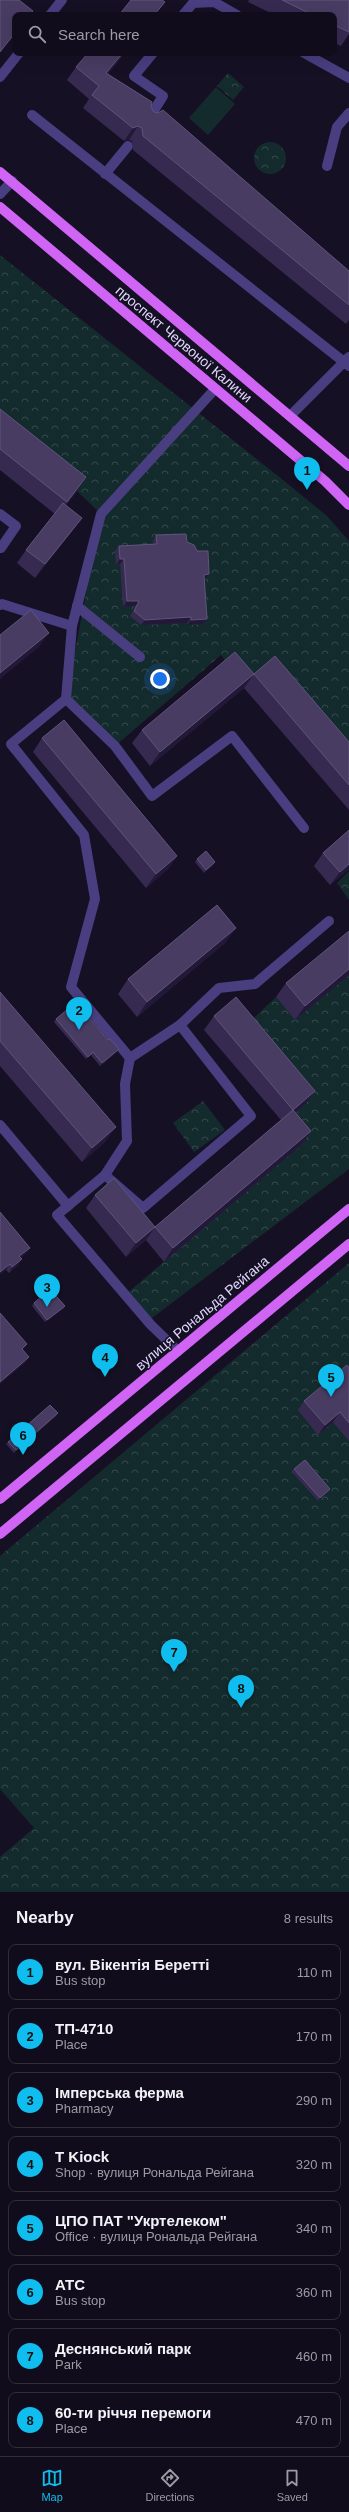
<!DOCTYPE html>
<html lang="en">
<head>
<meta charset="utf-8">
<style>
	body { margin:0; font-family:Helvetica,sans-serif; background:#191524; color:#f1f3f6 }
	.you { position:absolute; left:160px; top:679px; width:14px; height:14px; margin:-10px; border:3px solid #fff; border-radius:50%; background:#1a73e8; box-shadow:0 0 0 6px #1a73e833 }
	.badge { display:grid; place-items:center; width:26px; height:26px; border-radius:50%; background:#0fbeef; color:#111; font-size:13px; font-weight:700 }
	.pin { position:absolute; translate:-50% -33px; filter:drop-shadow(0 1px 2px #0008) }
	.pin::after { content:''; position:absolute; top:21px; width:14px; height:12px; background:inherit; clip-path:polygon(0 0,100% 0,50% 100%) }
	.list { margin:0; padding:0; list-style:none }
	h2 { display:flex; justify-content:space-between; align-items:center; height:52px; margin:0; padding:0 16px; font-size:17px }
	h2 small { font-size:13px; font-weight:400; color:#9c9ba3 }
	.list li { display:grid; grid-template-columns:26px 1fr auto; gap:12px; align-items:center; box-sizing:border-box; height:56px; margin:0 8px 8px; padding:0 8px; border:1px solid #302c3a; border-radius:8px }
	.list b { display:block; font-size:15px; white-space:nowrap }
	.list p { margin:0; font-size:13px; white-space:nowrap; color:#9c9ba3 }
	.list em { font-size:13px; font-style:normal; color:#9c9ba3 }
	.icon { flex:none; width:22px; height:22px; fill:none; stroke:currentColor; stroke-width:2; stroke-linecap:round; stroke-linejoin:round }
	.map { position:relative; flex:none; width:349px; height:1892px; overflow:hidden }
	.search { position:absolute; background:#100c1b; box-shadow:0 4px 16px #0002; left:12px; right:12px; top:12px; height:44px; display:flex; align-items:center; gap:10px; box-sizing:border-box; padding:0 14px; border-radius:8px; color:#9c9ba3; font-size:15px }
	.sheet { height:564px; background:#100c1b }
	nav { display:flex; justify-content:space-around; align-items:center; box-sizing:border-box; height:56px; border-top:1px solid #302c3a; background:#100c1b; font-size:11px; color:#9c9ba3 }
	nav a { display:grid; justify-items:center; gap:2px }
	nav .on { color:#0fbeef }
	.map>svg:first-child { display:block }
	.grass { fill:#142b2e }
	.park { fill:url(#park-crowns) }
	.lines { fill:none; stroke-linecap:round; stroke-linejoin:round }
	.minor { stroke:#483e80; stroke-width:10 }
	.major { stroke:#d064f5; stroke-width:10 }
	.wall { fill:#372a51 }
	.shaded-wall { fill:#221837 }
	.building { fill:#493c63; stroke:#60547b }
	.labels { text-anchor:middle; stroke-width:3; stroke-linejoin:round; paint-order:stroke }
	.street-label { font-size:14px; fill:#dfd6fc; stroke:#161024 }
</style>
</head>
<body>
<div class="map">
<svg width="349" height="1892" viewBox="0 0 349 1892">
	<defs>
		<pattern id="park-crowns" width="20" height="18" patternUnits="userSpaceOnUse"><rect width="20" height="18" fill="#142b2e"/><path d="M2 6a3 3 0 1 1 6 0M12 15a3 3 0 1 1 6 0" fill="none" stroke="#36494d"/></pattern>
	</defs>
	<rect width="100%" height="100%" fill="#161024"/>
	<polygon class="grass" points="216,87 235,104 208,135 189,118"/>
	<g class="park">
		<polygon points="228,73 244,87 233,100 217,86"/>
		<circle cx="270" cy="158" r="16"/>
		<polygon points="0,255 283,480 327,516 349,541 349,767 266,669 244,688 221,655 115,746 66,699 101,514 77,491 0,430"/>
		<polygon points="349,871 349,900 337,883"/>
		<polygon points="349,975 349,1169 148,1321 125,1295 301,1145 242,1029 276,997 295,1020"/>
		<polygon points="203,1101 225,1130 194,1152 173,1123"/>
		<polygon points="349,1263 349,1892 0,1892 0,1857 34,1828 0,1789 0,1556"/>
	</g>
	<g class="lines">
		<g class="minor">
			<polyline points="50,15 62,0"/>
			<polyline points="183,15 193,3 214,2 237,15"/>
			<polyline points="304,53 349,78"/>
			<polyline points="0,77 19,53"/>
			<polyline points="32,115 349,366"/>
			<polyline points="148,120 163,96 134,76 153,53"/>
			<polyline points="327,166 337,127 349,113"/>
			<polyline points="105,174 128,146"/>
			<polyline points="0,194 12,181"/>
			<polyline points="290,416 349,357"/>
			<polyline points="0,514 16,526 1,548"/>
			<polyline points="0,605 2,604 72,626"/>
			<polyline points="77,606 140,657"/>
			<polyline points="66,699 115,746 152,796 232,736 304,828"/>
			<polyline points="130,1058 71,987 95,899 84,835 11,744 66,699 72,626 101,514 215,389"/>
			<polyline points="0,1125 68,1206"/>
			<polyline points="105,1175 143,1208 251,1116 180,1025"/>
			<polyline points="178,1351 151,1325 57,1215 105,1175 127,1141 125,1084 130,1058 180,1025 219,988 255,984 329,921"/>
		</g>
		<g class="major">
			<polyline points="0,172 349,466"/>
			<polyline points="0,207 325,481 349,505"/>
			<polyline points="0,1499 349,1209"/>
			<polyline points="0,1534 349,1244"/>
		</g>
	</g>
	<g class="wall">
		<polygon points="249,0 349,0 349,34 341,46 334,43 334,15 275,15 248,2"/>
		<polygon points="125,53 108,74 151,107 154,112 349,271 349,320 346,324 133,150 132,141 129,140 124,141 83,108 89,99 67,80 76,67"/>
		<polygon points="0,409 77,491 66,505 72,531 35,578 17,563 26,550 55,514 0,470"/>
		<polygon points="156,535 187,542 209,574 205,580 204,580 207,619 203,624 187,625 187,623 141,625 130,616 136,606 123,607 120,564 116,565 115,551 119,546 153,544 153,541"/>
		<polygon points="254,674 349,742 349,810 244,688 150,766 132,743 142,730"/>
		<polygon points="42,738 177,856 168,869 146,888 33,752"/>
		<polygon points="349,830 349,869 330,885 314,866 323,853"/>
		<polygon points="197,859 215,862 213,865 204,873 195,862"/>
		<polygon points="226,942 137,1017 118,994 128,979"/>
		<polygon points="349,975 295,1020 276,997 286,983"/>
		<polygon points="0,992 106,1141 82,1162 0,1066"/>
		<polygon points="214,1016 315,1091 305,1105 296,1113 311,1131 301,1145 164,1262 146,1240 126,1257 86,1208 95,1195 155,1227 281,1120 204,1030"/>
		<polygon points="56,1019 117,1052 100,1066 91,1055 86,1059 54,1022"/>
		<polygon points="0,1212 30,1248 26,1253 20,1258 18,1265 9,1273 6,1270"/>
		<polygon points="34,1303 65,1306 63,1309 45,1322 32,1306"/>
		<polygon points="349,1368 349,1441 333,1422 318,1435 298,1410 304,1401"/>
		<polygon points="58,1413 56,1416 14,1453 6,1444 8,1442"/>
		<polygon points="294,1469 330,1489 328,1492 318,1501 292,1472"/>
	</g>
	<g class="shaded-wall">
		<polygon points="165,2 156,15 154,15"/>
		<polygon points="123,53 125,53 97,87 106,73"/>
		<polygon points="138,126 129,140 124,141 133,128"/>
		<polygon points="86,477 77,491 57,516 67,502"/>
		<polygon points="82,518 72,531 35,578 45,564"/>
		<polygon points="120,559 124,559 120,564 116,565"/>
		<polygon points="209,574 205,580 200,580 204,575"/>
		<polygon points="127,601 139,601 136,606 123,607"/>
		<polygon points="191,617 187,623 141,625 145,620"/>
		<polygon points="207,619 203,624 187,625 191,620"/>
		<polygon points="49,633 39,647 0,679 0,673"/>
		<polygon points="254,674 244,688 150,766 160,752"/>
		<polygon points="177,856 168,869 146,888 156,874"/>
		<polygon points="215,862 213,865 204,873 206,870"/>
		<polygon points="349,864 349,869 330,885 340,872"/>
		<polygon points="236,928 226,942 137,1017 147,1002"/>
		<polygon points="349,969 349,975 295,1020 305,1006"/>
		<polygon points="119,1049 117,1052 100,1066 102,1063"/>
		<polygon points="315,1091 305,1105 283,1123 293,1110"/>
		<polygon points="116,1127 106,1141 82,1162 92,1148"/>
		<polygon points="311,1131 301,1145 164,1262 173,1248"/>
		<polygon points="155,1227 146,1240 126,1257 136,1243"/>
		<polygon points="30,1248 26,1253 15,1262 19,1256"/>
		<polygon points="22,1259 18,1265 9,1273 12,1267"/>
		<polygon points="10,1264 6,1270 0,1275 0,1272"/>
		<polygon points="65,1306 63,1309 45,1322 47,1320"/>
		<polygon points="29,1357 25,1363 0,1384 0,1382"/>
		<polygon points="340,1412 333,1422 318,1435 325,1425"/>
		<polygon points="58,1413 56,1416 14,1453 16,1450"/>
		<polygon points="330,1489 328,1492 318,1501 320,1498"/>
	</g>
	<g class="building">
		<polygon points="0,0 19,0 33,11 30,15 15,15 15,33 0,52"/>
		<polygon points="131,0 162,0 165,2 154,15 119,15"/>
		<polygon points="282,0 349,0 349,32 334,25 334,15 313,15"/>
		<polygon points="88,53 123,53 106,73 152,102 151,107 154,112 158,113 163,110 349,271 349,305 143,136 142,128 138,126 133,128 92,95 99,86 76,67"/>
		<polygon points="0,409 86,477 67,502 0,449"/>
		<polygon points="63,503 82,518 45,564 26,550"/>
		<polygon points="186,534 187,542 194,545 197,551 208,551 209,574 204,575 207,619 191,620 191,617 145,620 134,611 139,601 127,601 124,559 120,559 119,546 157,544 156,535"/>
		<polygon points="31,610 49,633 0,673 0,635"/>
		<polygon points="235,652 254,674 160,752 142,730"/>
		<polygon points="275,656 349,742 349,785 254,674"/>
		<polygon points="64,720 177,856 156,874 42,738"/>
		<polygon points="349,830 349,864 340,872 323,853"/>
		<polygon points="206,851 215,862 206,870 197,859"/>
		<polygon points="217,905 236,928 147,1002 128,979"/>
		<polygon points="349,931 349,969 305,1006 286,983"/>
		<polygon points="0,992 116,1127 92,1148 0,1041"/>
		<polygon points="236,997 315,1091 293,1110 214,1016"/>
		<polygon points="76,1002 108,1040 110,1039 119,1049 102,1063 93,1052 88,1057 56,1019"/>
		<polygon points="293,1110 311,1131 173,1248 155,1227"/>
		<polygon points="114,1178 155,1227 136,1243 95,1195"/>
		<polygon points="0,1212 30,1248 19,1256 22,1259 12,1267 10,1264 0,1272"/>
		<polygon points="50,1289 65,1306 47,1320 34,1303"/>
		<polygon points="0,1313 27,1344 22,1349 29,1357 0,1382"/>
		<polygon points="347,1365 349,1368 349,1423 340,1412 325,1425 304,1401"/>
		<polygon points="50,1405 58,1413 16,1450 8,1442"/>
		<polygon points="305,1460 330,1489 320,1498 294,1469"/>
	</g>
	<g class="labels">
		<g class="street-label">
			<text transform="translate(184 344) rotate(40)" y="5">проспект Червоної Калини</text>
			<text transform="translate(202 1313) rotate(-40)" y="5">вулиця Рональда Рейгана</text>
		</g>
	</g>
</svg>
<div class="you"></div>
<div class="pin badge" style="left:307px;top:490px">1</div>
<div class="pin badge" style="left:79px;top:1030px">2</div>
<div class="pin badge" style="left:47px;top:1307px">3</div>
<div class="pin badge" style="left:105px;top:1377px">4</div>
<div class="pin badge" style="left:331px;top:1397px">5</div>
<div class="pin badge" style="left:23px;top:1455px">6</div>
<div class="pin badge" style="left:174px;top:1672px">7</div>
<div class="pin badge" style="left:241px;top:1708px">8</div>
<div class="search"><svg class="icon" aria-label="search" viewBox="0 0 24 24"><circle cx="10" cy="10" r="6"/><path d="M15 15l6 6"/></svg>Search here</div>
</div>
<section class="sheet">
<h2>Nearby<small>8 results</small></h2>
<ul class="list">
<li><span class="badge">1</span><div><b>вул. Вікентія Беретті</b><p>Bus stop</p></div><em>110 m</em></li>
<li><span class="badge">2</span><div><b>ТП-4710</b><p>Place</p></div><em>170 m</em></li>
<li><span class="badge">3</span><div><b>Імперська ферма</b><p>Pharmacy</p></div><em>290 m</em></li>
<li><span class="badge">4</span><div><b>T Kiock</b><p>Shop · вулиця Рональда Рейгана</p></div><em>320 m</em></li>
<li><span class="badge">5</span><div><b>ЦПО ПАТ &quot;Укртелеком&quot;</b><p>Office · вулиця Рональда Рейгана</p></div><em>340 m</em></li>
<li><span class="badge">6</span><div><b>АТС</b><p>Bus stop</p></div><em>360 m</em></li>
<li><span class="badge">7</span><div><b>Деснянський парк</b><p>Park</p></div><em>460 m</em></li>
<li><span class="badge">8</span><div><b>60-ти річчя перемоги</b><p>Place</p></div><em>470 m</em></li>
</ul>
</section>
<nav>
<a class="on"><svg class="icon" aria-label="map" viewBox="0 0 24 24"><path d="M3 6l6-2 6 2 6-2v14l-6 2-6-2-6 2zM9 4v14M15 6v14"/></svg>Map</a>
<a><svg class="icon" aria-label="directions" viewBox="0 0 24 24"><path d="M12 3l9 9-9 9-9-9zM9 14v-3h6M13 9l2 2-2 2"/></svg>Directions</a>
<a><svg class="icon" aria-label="saved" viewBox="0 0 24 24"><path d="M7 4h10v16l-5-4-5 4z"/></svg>Saved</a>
</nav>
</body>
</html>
